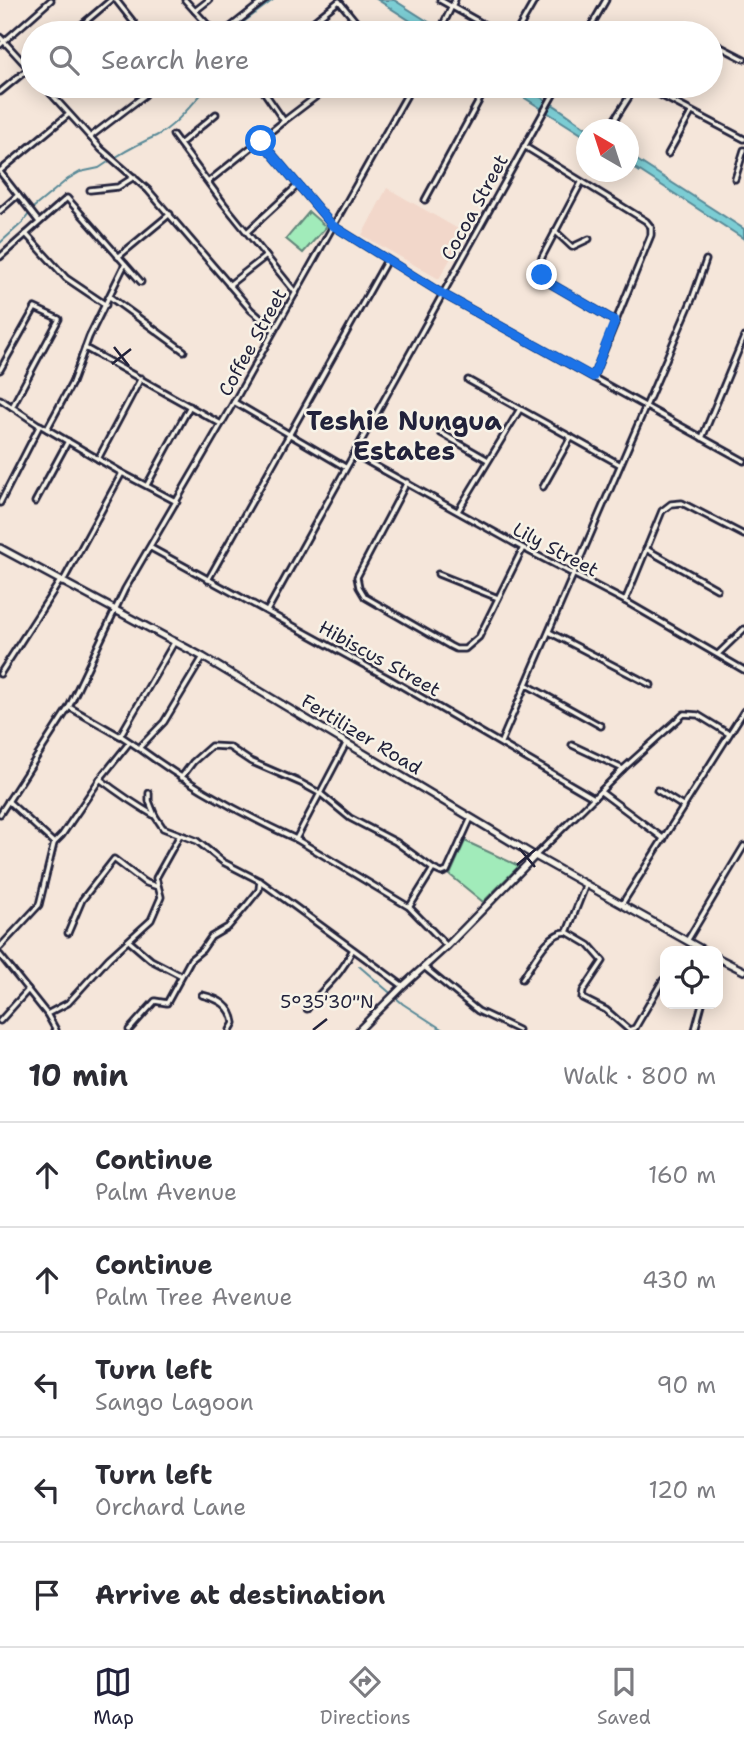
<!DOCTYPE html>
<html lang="en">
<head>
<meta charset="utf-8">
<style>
	body { margin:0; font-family:"Shantell Sans",sans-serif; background:#f7f7f7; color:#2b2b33 }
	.controls { position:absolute; right:21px; bottom:21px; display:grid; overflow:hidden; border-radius:14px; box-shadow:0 4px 18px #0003 }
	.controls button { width:63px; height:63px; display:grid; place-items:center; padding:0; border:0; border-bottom:2px solid #e1e1e2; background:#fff; color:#2b2b33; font:35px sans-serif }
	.compass { position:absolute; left:576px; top:119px; width:63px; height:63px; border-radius:50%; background:#fff; box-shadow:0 4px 18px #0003; rotate:321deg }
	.stop { position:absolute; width:21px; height:21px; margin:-16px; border:5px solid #1a73e8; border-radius:50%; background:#fff }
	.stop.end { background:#1a73e8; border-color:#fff; box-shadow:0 2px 7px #0008 }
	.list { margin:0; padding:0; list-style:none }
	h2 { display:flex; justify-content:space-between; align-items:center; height:91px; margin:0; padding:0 28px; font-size:30px }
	h2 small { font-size:23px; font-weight:400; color:#7c7c81 }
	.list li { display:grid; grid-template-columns:46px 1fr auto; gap:21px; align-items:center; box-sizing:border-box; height:105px; padding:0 28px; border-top:2px solid #e1e1e2 }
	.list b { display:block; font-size:26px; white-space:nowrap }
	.list p { margin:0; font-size:23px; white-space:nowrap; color:#7c7c81 }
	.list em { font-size:23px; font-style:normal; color:#7c7c81 }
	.icon { flex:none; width:38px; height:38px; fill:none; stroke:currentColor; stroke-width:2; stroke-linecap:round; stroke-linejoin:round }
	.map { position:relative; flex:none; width:744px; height:1030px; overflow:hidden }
	.search { position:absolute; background:#fff; box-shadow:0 4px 18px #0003; left:21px; right:21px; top:21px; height:77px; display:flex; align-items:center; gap:18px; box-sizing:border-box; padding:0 24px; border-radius:38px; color:#7c7c81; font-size:26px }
	.sheet { height:616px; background:#fff }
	nav { display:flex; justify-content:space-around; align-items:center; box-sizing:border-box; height:98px; border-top:2px solid #e1e1e2; background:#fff; font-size:19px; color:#7c7c81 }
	nav a { display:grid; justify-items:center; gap:4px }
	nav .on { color:#22223b }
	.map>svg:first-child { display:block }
	.built { fill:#f2d7ca }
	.green { fill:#a1ebba; stroke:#62867a; stroke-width:2 }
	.water { fill:#7ccdd4; stroke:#588997; stroke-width:2 }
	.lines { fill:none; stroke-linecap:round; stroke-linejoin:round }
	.stream { stroke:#588997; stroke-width:2 }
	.street-casing { stroke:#22223b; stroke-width:9 }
	.secondary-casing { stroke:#22223b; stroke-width:10 }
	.street { stroke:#f7f3e8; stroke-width:3.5 }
	.secondary { stroke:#f7f3e8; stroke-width:5 }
	.route { stroke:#1a73e8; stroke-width:9 }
	.ticks { fill:none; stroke:#22223b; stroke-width:2.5 }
	.labels { text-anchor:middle; stroke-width:5; stroke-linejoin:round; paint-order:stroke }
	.street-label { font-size:19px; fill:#22223b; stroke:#f7f3e8 }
	.district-label { font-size:26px; font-weight:bold; fill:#22223b; stroke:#f7f3e8 }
	.ticks-label { font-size:18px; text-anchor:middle; fill:#22223b; stroke:#f7f3e8; stroke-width:5; stroke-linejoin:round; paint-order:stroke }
</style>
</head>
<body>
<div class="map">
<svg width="744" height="1030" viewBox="0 0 744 1030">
	<rect width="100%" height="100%" fill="#f5e6da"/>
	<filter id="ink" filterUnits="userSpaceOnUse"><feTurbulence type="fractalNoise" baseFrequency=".0143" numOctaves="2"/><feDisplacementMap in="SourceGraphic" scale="14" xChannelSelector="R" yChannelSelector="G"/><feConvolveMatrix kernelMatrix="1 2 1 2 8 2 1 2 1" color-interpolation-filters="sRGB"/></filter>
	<g filter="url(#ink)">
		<polygon class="built" points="387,188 465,233 439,279 362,235"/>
		<g class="green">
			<polygon points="309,212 326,227 303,253 286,239"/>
			<polygon points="465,841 519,866 483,902 450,875"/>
		</g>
		<g class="water">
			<polygon points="378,0 394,0 446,33 429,33"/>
			<path d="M506 86C533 86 566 114 588 129L586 130V137Z"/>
			<polygon points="629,155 744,229 744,239 629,164"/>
		</g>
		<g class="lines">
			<g class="stream">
				<polyline points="229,33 273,0"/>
				<path d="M116 157C129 149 142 142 156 136 176 126 193 102 209 86"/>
				<polyline points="628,165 639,172"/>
				<polyline points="0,243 23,222 34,207 68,179 80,172 99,168 108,162"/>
				<polyline points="359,966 403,1004 443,1030"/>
			</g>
			<defs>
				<g id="street">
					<polyline points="116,0 142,33"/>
					<polyline points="185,0 215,33"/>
					<polyline points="440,0 499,33"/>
					<polyline points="195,11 209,0"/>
					<polyline points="683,28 694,33"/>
					<polyline points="72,33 111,0"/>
					<polyline points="223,33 265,0"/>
					<polyline points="299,33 339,1 365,33"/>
					<polyline points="439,33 455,0"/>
					<polyline points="516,33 535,0"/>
					<polyline points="587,33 606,0"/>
					<polyline points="0,37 33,73"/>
					<polyline points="711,42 744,59"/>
					<polyline points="0,45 51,0"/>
					<polyline points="44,86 101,149 148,190 251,310 274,330"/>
					<polyline points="184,86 186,88"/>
					<polyline points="260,86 284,121 330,86"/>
					<polyline points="643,86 744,139"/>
					<polyline points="0,92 33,65"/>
					<polyline points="51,94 60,86"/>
					<polyline points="608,130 636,86"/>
					<polyline points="173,135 224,204 296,293"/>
					<polyline points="90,137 145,95"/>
					<polyline points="261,141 332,225 441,293 744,461"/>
					<polyline points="180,144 216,114"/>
					<polyline points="524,146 646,221 651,227 651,235 593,377"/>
					<polyline points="668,154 691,113"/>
					<polyline points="0,171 69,114"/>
					<polyline points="0,172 39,222"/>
					<polyline points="735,179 744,150"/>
					<polyline points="209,181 284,121"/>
					<path d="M581 183 542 257C539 268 541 273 548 282L615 321"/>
					<polyline points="90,190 118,187 134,177"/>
					<polyline points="425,200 487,86"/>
					<polyline points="0,211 18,195"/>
					<polyline points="555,231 572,247 589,239"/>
					<polyline points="247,232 298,185"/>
					<polyline points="26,234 66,278 106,305"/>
					<polyline points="0,257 67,198 141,282"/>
					<polyline points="118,257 170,214"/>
					<polyline points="229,285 266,256"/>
					<polyline points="110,297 184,351"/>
					<polyline points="85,348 221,424"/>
					<polyline points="0,370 35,308 59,319 12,407"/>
					<polyline points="468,380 619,464"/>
					<polyline points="0,399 39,425"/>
					<polyline points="234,402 345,467"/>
					<polyline points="47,429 72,383 89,337 125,264"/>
					<polyline points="441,433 488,460"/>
					<polyline points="702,438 744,337"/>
					<polyline points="354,454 523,548 625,601 744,670"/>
					<polyline points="98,459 141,378"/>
					<polyline points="407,482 357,577 359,587 365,597 450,646 456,649 465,649 479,637 523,548"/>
					<polyline points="147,485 190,406"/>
					<polyline points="543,487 571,437"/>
					<polyline points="35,502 68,441"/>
					<polyline points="0,503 40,425 122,473"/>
					<polyline points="458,511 520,409"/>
					<polyline points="151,548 388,678 594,798"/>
					<polyline points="646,549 717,589"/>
					<polyline points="438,574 498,598"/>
					<polyline points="208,580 387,260"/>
					<polyline points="62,583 122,473 177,502"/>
					<polyline points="625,601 662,511 671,504 682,503 744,535"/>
					<polyline points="267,611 558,86"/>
					<polyline points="549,632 651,685"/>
					<polyline points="718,654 744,629"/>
					<polyline points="0,674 60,581"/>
					<polyline points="527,685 601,726"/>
					<polyline points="69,707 120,736 175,641"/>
					<polyline points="121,736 139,748 164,722 203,657"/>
					<polyline points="501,742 693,297 706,260"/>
					<polyline points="572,745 623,769"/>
					<path d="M139 748C188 784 241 814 296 839L346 744"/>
					<polyline points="181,778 193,762 211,746 229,747 250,761 301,783 321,794 350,818 396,842 433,869 442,873 447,871 471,818"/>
					<path d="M100 779C118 793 136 805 155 816"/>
					<polyline points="657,790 684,807"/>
					<polyline points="601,792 664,839"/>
					<polyline points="149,793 149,801 155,816 163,828 197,841 223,862 260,881 403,986"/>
					<polyline points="0,814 69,707 125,589 234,402 412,86"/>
					<polyline points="296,839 409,907 447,946"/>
					<polyline points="54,843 62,835 100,779 129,743"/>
					<polyline points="535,856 623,769 684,714 698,715 729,734"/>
					<polyline points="622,904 744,711"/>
					<polyline points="410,906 433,869"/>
					<polyline points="567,932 589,945 603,961 583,991 582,998 606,1010 629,1030 635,1028 663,980"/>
					<polyline points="68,933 82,900 114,859 144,882 158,887"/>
					<polyline points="687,941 744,846"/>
					<polyline points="130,942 151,960 180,975"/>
					<polyline points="0,947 39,905 54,843 8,801"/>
					<polyline points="0,955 47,1014 56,1030"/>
					<polyline points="424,967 478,1011 518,1030"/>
					<path d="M522 979C533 964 547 932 567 932L586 884"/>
					<path d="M202 995C219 999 231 1005 234 1023L230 1030"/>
					<path d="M307 1009C324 986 339 979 352 951"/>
					<polyline points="47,1014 68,1003 109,958 151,920 161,897 156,878 180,835"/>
					<polyline points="0,1021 28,990"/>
					<polyline points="129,1030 155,1001 167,1003 191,959 202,950 211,937 228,927 246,906 259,890 260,881"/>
					<polyline points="695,1030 702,1004"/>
				</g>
				<g id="secondary">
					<polyline points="0,548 203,657 535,856 705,951"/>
					<polyline points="718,958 744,971"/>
					<polyline points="359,1030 403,986 447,946 535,856"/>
				</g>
			</defs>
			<use href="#street" class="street-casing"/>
			<use href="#secondary" class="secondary-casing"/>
			<use href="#street" class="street"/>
			<use href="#secondary" class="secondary"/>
		</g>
	</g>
	<g class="lines" filter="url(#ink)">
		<polyline class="route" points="261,141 332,225 441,293 593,377 615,321 548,282 542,275"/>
	</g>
	<path class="ticks" d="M114 347 129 366M112 364 131 349M519 848 535 867M517 865 536 849M313 1030 327 1019"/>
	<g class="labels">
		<g class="street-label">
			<text transform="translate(474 207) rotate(-61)" y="7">Cocoa Street</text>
			<text transform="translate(252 342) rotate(-61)" y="7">Coffee Street</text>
			<text transform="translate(556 549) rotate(28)" y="7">Lily Street</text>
			<text transform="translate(380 658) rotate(29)" y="7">Hibiscus Street</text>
			<text transform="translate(362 734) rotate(31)" y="7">Fertilizer Road</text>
		</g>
		<g class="district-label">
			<text x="404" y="430">Teshie Nungua<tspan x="404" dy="30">Estates</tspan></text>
		</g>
	</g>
	<g class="ticks-label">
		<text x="327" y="1008">5°35'30"N</text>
	</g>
</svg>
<div class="controls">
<button><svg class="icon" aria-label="locate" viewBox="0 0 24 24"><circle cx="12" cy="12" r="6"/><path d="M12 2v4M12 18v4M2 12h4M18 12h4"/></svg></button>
</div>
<svg class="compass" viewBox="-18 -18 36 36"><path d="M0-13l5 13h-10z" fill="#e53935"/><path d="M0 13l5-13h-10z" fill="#7c7c81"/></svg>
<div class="stop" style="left:261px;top:141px"></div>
<div class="stop end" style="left:542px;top:275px"></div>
<div class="search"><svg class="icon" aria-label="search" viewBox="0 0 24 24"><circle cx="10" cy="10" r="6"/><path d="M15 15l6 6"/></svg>Search here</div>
</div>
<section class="sheet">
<h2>10 min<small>Walk · 800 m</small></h2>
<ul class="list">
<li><svg class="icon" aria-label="ahead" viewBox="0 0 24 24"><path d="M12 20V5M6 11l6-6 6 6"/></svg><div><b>Continue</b><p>Palm Avenue</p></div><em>160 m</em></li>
<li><svg class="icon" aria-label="ahead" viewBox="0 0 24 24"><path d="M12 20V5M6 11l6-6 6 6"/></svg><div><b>Continue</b><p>Palm Tree Avenue</p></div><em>430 m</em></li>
<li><svg class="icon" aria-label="left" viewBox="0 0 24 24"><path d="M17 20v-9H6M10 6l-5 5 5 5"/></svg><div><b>Turn left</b><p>Sango Lagoon</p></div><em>90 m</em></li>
<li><svg class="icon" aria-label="left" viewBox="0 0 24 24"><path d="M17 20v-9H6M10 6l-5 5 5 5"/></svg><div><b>Turn left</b><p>Orchard Lane</p></div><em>120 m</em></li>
<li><svg class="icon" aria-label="arrive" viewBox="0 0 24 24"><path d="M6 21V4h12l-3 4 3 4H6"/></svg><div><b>Arrive at destination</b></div></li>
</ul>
</section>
<nav>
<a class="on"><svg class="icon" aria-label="map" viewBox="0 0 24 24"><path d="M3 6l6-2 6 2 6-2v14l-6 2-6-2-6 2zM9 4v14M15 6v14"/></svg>Map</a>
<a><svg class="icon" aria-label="directions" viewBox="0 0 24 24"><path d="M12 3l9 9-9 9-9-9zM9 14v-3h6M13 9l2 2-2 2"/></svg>Directions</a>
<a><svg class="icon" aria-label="saved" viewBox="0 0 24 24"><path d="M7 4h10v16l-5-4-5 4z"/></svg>Saved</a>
</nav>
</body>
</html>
